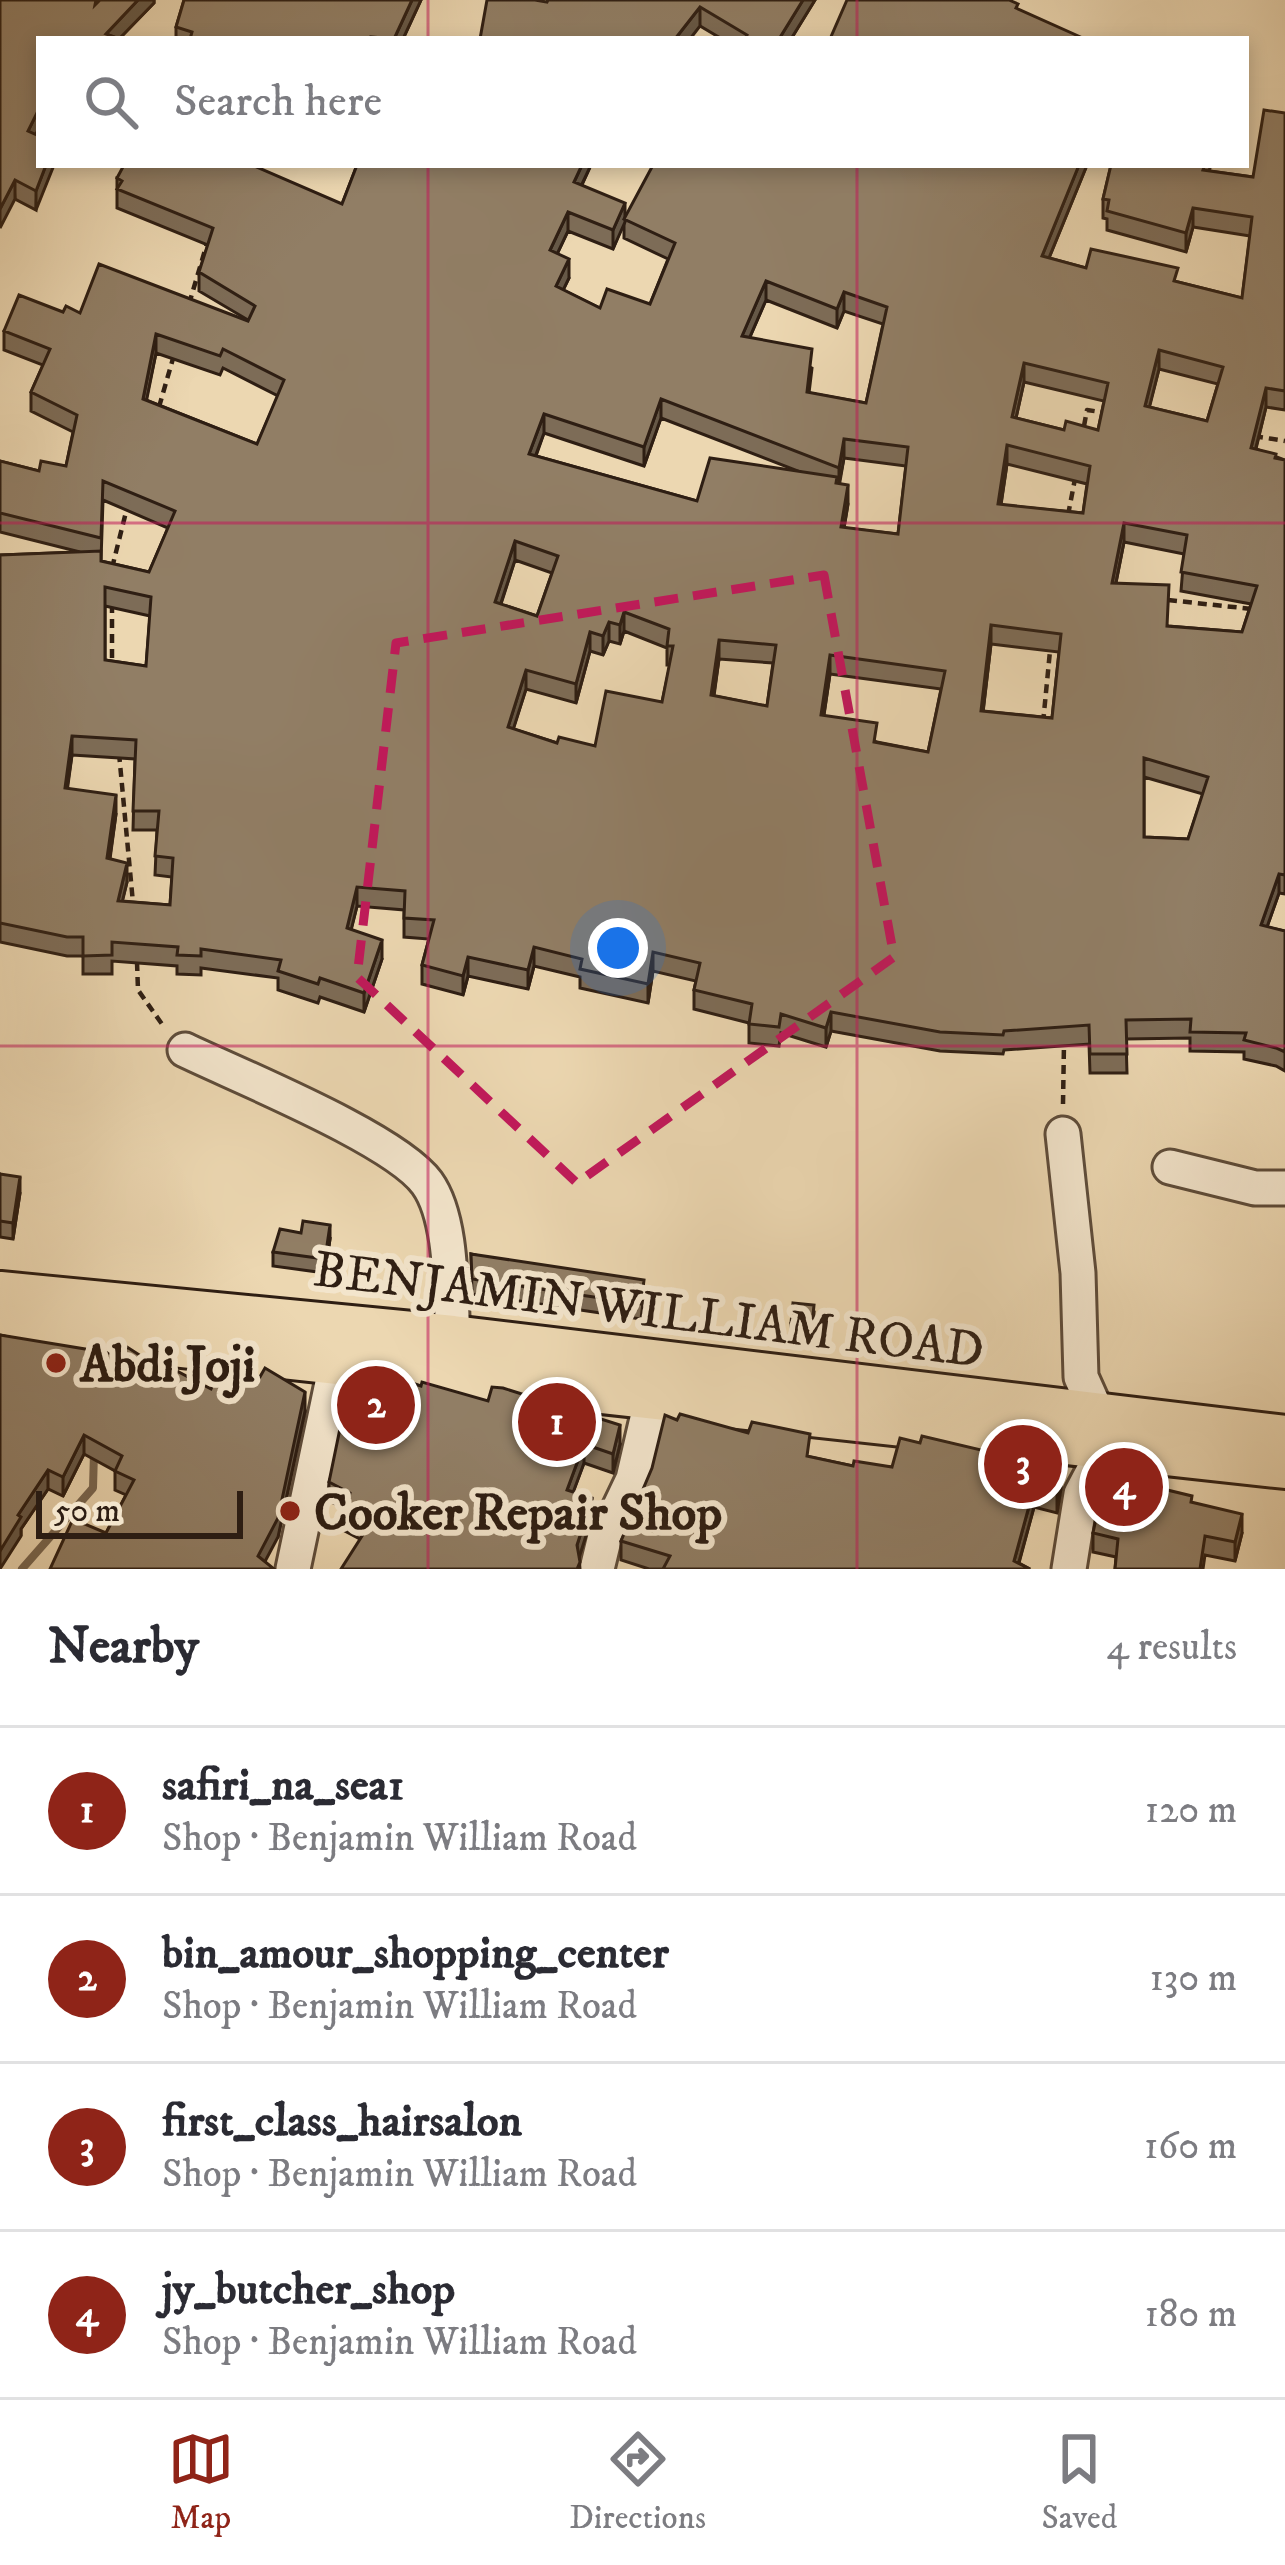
<!DOCTYPE html>
<html lang="en">
<head>
<meta charset="utf-8">
<style>
	body { margin:0; font-family:"IM FELL DW Pica",serif; background:#f7f7f7; color:#2b2b33 }
	.scale { position:absolute; left:36px; bottom:30px; width:207px; box-sizing:border-box; padding-left:12px; border:6px solid #2e1e13; border-top:0; font-size:33px; line-height:42px; white-space:nowrap; color:#2e1e13; -webkit-text-stroke:9px #f3e5cc; paint-order:stroke }
	.you { position:absolute; left:618px; top:948px; width:42px; height:42px; margin:-30px; border:9px solid #fff; border-radius:50%; background:#1a73e8; box-shadow:0 0 0 18px #1a73e833 }
	.badge { display:grid; place-items:center; width:78px; height:78px; border-radius:50%; background:#8f2418; color:#fff; font-size:39px; font-weight:700 }
	.pin { position:absolute; translate:-50% -50%; border:6px solid #fff; box-shadow:0 3px 12px #0006 }
	.list { margin:0; padding:0; list-style:none }
	h2 { display:flex; justify-content:space-between; align-items:center; height:156px; margin:0; padding:0 48px; font-size:51px }
	h2 small { font-size:39px; font-weight:400; color:#7c7c81 }
	.list li { display:grid; grid-template-columns:78px 1fr auto; gap:36px; align-items:center; box-sizing:border-box; height:168px; padding:0 48px; border-top:3px solid #e1e1e2 }
	.list b { display:block; font-size:45px; white-space:nowrap }
	.list p { margin:0; font-size:39px; white-space:nowrap; color:#7c7c81 }
	.list em { font-size:39px; font-style:normal; color:#7c7c81 }
	.icon { flex:none; width:66px; height:66px; fill:none; stroke:currentColor; stroke-width:2; stroke-linecap:round; stroke-linejoin:round }
	.map { position:relative; flex:none; width:1285px; height:1569px; overflow:hidden }
	.search { position:absolute; background:#fff; box-shadow:0 6px 18px #0003; left:36px; right:36px; top:36px; height:132px; display:flex; align-items:center; gap:30px; box-sizing:border-box; padding:0 42px; border-radius:0px; color:#7c7c81; font-size:45px }
	.sheet { height:828px; background:#fff }
	nav { display:flex; justify-content:space-around; align-items:center; box-sizing:border-box; height:168px; border-top:3px solid #e1e1e2; background:#fff; font-size:33px; color:#7c7c81 }
	nav a { display:grid; justify-items:center; gap:6px }
	nav .on { color:#8f2418 }
	.map>svg:first-child { display:block }
	.lines { fill:none; stroke-linecap:round; stroke-linejoin:round }
	.stream { stroke:#796751; stroke-width:8 }
	.minor-casing { stroke:#5e4c3a; stroke-width:39 }
	.major-casing { stroke:#2e1e13; stroke-width:48 }
	.path { stroke:#2e1e13; stroke-width:4.5; stroke-dasharray:9 6; stroke-linecap:butt }
	.minor { stroke:#f3e5cc; stroke-width:33 }
	.major { stroke:#ecd7b1; stroke-width:42 }
	.wall { fill:#7d6c57; stroke:#2e1e13; stroke-width:3; fill-rule:evenodd }
	.shaded-wall { fill:#665847; stroke:#2e1e13; stroke-width:3 }
	.building { fill:#917e65; stroke:#2e1e13; stroke-width:3; fill-rule:evenodd }
	.marked { fill:none; stroke:#c2185b; stroke-width:9; stroke-dasharray:24 15; stroke-linejoin:round }
	.grid { fill:none; stroke:#c2185b; stroke-width:3; stroke-opacity:0.55 }
	.poi-dot { fill:#8f2418; stroke:#f3e5cc; stroke-width:4.5 }
	.labels { text-anchor:middle; stroke-width:12; stroke-linejoin:round; paint-order:stroke }
	.street-label { font-size:51px; fill:#2e1e13; stroke:#f3e5cc }
	.poi-label { font-size:51px; font-weight:bold; fill:#2e1e13; stroke:#f3e5cc; text-anchor:start }
</style>
</head>
<body>
<div class="map">
<svg width="1285" height="1569" viewBox="0 0 1285 1569">
	<rect width="100%" height="100%" fill="#ecd7b1"/>
	<filter id="stains"><feTurbulence type="fractalNoise" baseFrequency=".00167" numOctaves="4"/><feColorMatrix values="0 0 0 0 .2 0 0 0 0 .09 0 0 0 0 .02 0 0 0 .5 -.17"/></filter>
	<radialGradient id="worn" r=".72"><stop offset=".6" stop-color="#630" stop-opacity="0"/><stop offset="1" stop-color="#630" stop-opacity=".3"/></radialGradient>
	<g class="lines">
		<polyline class="stream" points="22,1569 93,1488 94,1452"/>
		<defs>
			<g id="minor">
				<path d="M185 1050C241 1077 395 1139 427 1183 453 1219 450 1293 453 1337"/>
				<polyline points="1063,1134 1078,1273 1081,1377 1098,1415"/>
				<polyline points="1170,1167 1255,1188 1285,1188"/>
				<polyline points="293,1569 336,1364"/>
				<polyline points="597,1569 604,1540 633,1479 652,1397"/>
				<polyline points="1069,1569 1081,1494 1107,1445"/>
			</g>
			<g id="major">
				<polyline points="0,1293 453,1337 1285,1437"/>
				<polyline points="0,1326 1285,1467"/>
			</g>
		</defs>
		<use href="#minor" class="minor-casing"/>
		<use href="#major" class="major-casing"/>
		<g class="path">
			<polyline points="189,304 208,240"/>
			<polyline points="159,407 174,355"/>
			<polyline points="1084,426 1087,410 1107,413"/>
			<polyline points="1254,436 1285,441"/>
			<polyline points="1068,515 1075,479"/>
			<polyline points="112,568 128,504"/>
			<polyline points="1168,600 1252,609"/>
			<polyline points="112,604 112,664"/>
			<polyline points="1043,723 1050,651"/>
			<polyline points="119,753 133,903"/>
			<polyline points="137,962 138,990 164,1027"/>
			<polyline points="1063,1104 1064,1043"/>
		</g>
		<use href="#minor" class="minor"/>
		<use href="#major" class="major"/>
	</g>
	<g class="wall">
		<polygon points="0,0 154,0 154,3 119,39 39,39 39,128 36,135 39,136 36,210 15,199"/>
		<polygon points="184,0 421,0 403,39 176,39 176,27"/>
		<polygon points="815,0 791,39 722,39 700,26 547,2"/>
		<path d="M1285 113V410L1266 407 1256 449 1285 460V894L1279 893 1267 927 1285 931V1071L1276 1066 1244 1059V1052L1190 1051V1038L1126 1039 1127 1073H1090L1089 1044 1004 1050 1003 1054 940 1051 831 1031 826 1047 781 1033 779 1046 749 1043V1023L694 1009V990L696 981 653 971 648 1003 580 988V977L534 966 528 989 468 976 463 995 422 984V965L429 939 404 937V910L357 906 351 929 382 959 364 1012 320 997 318 1003 278 990V978L201 968V975L177 974V966L112 961V974H83V956H67L0 942V555L80 552 0 532V461L39 471 66 466 73 432 31 411V392L43 365 4 350V331L63 312 248 320 199 291V272L208 245 117 208V178L342 204 357 165H591L582 185 625 219 1087 165 1049 258 1086 268 1178 282 1242 298 1250 236 1193 227 1186 252 1107 230V219L1103 218V199L1111 165H1211L1209 171 1253 177ZM624 222V238L668 259 650 304 600 308 563 290 569 278 557 254 568 231 613 249ZM766 300 837 328 844 311 883 324 866 403 809 393 812 368 750 337ZM156 353 220 375 223 368 278 396 257 444 146 400ZM1159 369 1218 384 1207 421 1149 407ZM1024 382 1104 401 1098 430H1064L1016 418ZM661 418 798 471 697 501 536 456 544 433 644 466ZM844 458 906 466 898 534 844 528 848 504 839 483ZM1007 464 1087 484 1083 513 1001 505ZM103 500 168 528 149 572 101 561ZM1124 542 1184 554 1181 591 1251 604 1242 632 1168 626 1116 583ZM515 560 552 573 537 616 501 604ZM105 606 150 616 146 666 105 660ZM624 631 667 648V665H670L662 702 595 746 557 743 513 729 526 689 576 703 590 651 603 655 609 641 620 644ZM991 644 1059 652 1052 718 983 711ZM719 659 773 663 767 706 714 696ZM830 674 941 689 928 752 877 742 824 715ZM72 755 135 759 133 830H157L155 875 172 877 170 905 122 901 127 882 110 859 116 814 67 788ZM1144 777 1203 794 1188 839 1144 837Z"/>
		<polygon points="0,1174 20,1193 13,1239 0,1237"/>
		<polygon points="330,1239 325,1273 273,1266 273,1252"/>
		<polygon points="471,1254 644,1295 641,1319 472,1294"/>
		<polygon points="814,1313 812,1334 791,1332 791,1323"/>
		<polygon points="0,1335 169,1374 211,1389 305,1411 278,1537 106,1533 126,1495 115,1490 115,1471 84,1454 63,1496 48,1489 21,1529 21,1536"/>
		<polygon points="363,1384 401,1386 620,1444 613,1473 584,1463 573,1492 592,1517 579,1556 580,1569 360,1539 345,1531 346,1509 329,1501 329,1482"/>
		<polygon points="677,1420 810,1457 853,1466 892,1467 1061,1488 1057,1513 1034,1507 1019,1563 1030,1569 649,1569 621,1560 621,1541"/>
		<polygon points="1192,1503 1242,1533 1235,1561 1205,1555 1203,1569 1115,1569 1116,1557 1093,1552 1093,1533"/>
	</g>
	<g class="shaded-wall">
		<polygon points="138,0 154,0 154,3 119,39 106,34"/>
		<polygon points="412,0 421,0 403,39 394,39"/>
		<polygon points="803,0 815,0 791,39 779,39"/>
		<polygon points="700,7 700,26 690,39 675,39"/>
		<polygon points="39,109 39,128 28,150 28,131"/>
		<polygon points="46,165 54,165 36,210 36,191"/>
		<polygon points="582,165 591,165 574,201 574,182"/>
		<polygon points="1079,165 1087,165 1042,275 1042,256"/>
		<polygon points="15,180 15,199 0,228 0,209"/>
		<polygon points="625,203 625,222 613,249 613,230"/>
		<polygon points="1193,208 1193,227 1186,252 1186,233"/>
		<polygon points="568,212 568,231 550,269 550,250"/>
		<polygon points="569,259 569,278 556,305 556,286"/>
		<polygon points="766,281 766,300 742,355 742,336"/>
		<polygon points="844,292 844,311 837,328 837,309"/>
		<polygon points="156,334 156,353 143,418 143,399"/>
		<polygon points="1159,350 1159,369 1145,425 1145,406"/>
		<polygon points="1024,363 1024,382 1012,436 1012,417"/>
		<polygon points="1266,388 1266,407 1251,467 1251,448"/>
		<polygon points="661,399 661,418 644,466 644,447"/>
		<polygon points="544,414 544,433 529,473 529,454"/>
		<polygon points="844,439 844,458 839,487 839,468"/>
		<polygon points="1007,445 1007,464 998,523 998,504"/>
		<polygon points="848,485 848,504 841,546 841,527"/>
		<polygon points="1124,523 1124,542 1112,602 1112,583"/>
		<polygon points="515,541 515,560 495,621 495,602"/>
		<polygon points="624,612 624,631 620,644 620,625"/>
		<polygon points="609,622 609,641 603,655 603,636"/>
		<polygon points="991,625 991,644 981,730 981,711"/>
		<polygon points="590,632 590,651 576,703 576,684"/>
		<polygon points="719,640 719,659 711,714 711,695"/>
		<polygon points="830,655 830,674 821,734 821,715"/>
		<polygon points="526,670 526,689 508,746 508,727"/>
		<polygon points="72,736 72,755 65,807 65,788"/>
		<polygon points="116,795 116,814 107,877 107,858"/>
		<polygon points="127,863 127,882 118,920 118,901"/>
		<polygon points="1279,874 1279,893 1261,944 1261,925"/>
		<polygon points="357,887 357,906 347,947 347,928"/>
		<polygon points="382,940 382,959 364,1012 364,993"/>
		<polygon points="534,947 534,966 528,989 528,970"/>
		<polygon points="653,952 653,971 648,1003 648,984"/>
		<polygon points="468,957 468,976 463,995 463,976"/>
		<polygon points="831,1012 831,1031 826,1047 826,1028"/>
		<polygon points="20,1177 20,1193 13,1239 13,1223"/>
		<polygon points="330,1225 330,1239 325,1273 325,1259"/>
		<polygon points="305,1392 305,1411 278,1537 261,1569 258,1556"/>
		<polygon points="620,1425 620,1444 613,1473 613,1454"/>
		<polygon points="84,1435 84,1454 63,1496 63,1477"/>
		<polygon points="584,1444 584,1463 567,1509 567,1490"/>
		<polygon points="1061,1469 1061,1488 1057,1513 1057,1494"/>
		<polygon points="48,1470 48,1489 21,1529 21,1536 0,1569 0,1551 18,1515"/>
		<polygon points="1034,1488 1034,1507 1017,1569 1014,1561"/>
		<polygon points="592,1498 592,1517 577,1564 577,1545"/>
		<polygon points="1242,1514 1242,1533 1235,1561 1235,1542"/>
	</g>
	<g class="building">
		<polygon points="0,0 96,0 95,5 100,0 138,0 106,34 119,39 39,39 39,109 28,131 39,136 39,165 46,165 36,191 15,180 0,209"/>
		<polygon points="184,0 412,0 394,39 371,37 371,39 190,39 192,32 176,27"/>
		<polygon points="487,0 535,0 547,2 548,0 803,0 779,39 745,39 747,35 700,7 675,39 480,39"/>
		<polygon points="847,0 1009,0 1018,4 1016,8 1085,39 830,39"/>
		<path d="M1264 110 1285 113V391L1266 388 1251 448 1276 454 1275 458 1285 460V875L1279 874 1261 925 1285 931V1052L1276 1048 1244 1040 1246 1033 1190 1032 1191 1019 1126 1020 1127 1054H1090L1089 1025 1004 1031 1003 1035 940 1032 831 1012 826 1028 781 1014 779 1027 749 1024 752 1004 694 990 700 963 653 952 648 984 580 969 582 959 534 947 528 970 468 957 463 976 422 965 434 920 404 918 405 891 357 887 347 928 382 940 364 993 320 978 318 984 278 971 281 960 201 949V956L177 955 178 947 112 942V955L83 956V937H67L0 923V555L101 551V561L149 572 175 511 103 481 101 538 0 513V461L39 471 41 461 66 466 77 415 31 392 50 349 4 331 19 295 63 312 66 306 80 313 99 264 248 321 255 306 199 272 213 228 117 189 122 181 117 178 124 165H252L342 204 357 165H582L574 182 625 203 613 230 568 212 550 250 569 259 556 286 600 308 607 289 650 304 675 243 624 219 653 165H1079L1042 256 1086 268 1091 249 1178 268 1174 281 1242 298 1252 217 1193 208 1186 233 1107 211 1109 200 1103 199 1111 165H1205L1203 170 1253 177ZM766 281 837 309 844 292 887 307 866 403 807 392 812 349 742 336ZM156 334 220 356 223 349 284 380 257 444 143 399ZM1159 350 1223 367 1207 421 1145 406ZM1024 363 1108 383 1098 430 1066 421 1064 430 1012 417ZM661 399 839 468 844 439 908 447 898 534 841 527 848 485 836 483 837 477 710 458 697 501 529 454 544 414 644 447ZM1007 445 1090 466 1083 513 998 504ZM1124 523 1187 535 1181 572 1257 586 1242 632 1167 626 1169 585 1112 583ZM515 541 558 556 537 616 495 602ZM105 587 151 597 146 666 105 660ZM624 612 669 629 667 646H673L662 702 606 691 595 746 559 737 557 743 508 727 526 670 576 684 590 632 603 636 609 622 620 625ZM991 625 1061 634 1052 718 981 711ZM719 640 776 645 767 706 711 695ZM830 655 945 671 928 752 874 742 877 723 821 715ZM72 736 136 740 133 811H159L155 856 173 858 170 905 118 901 127 863 107 858 116 795 65 788ZM1144 758 1208 777 1188 839 1144 837Z"/>
		<polygon points="0,1174 20,1177 13,1223 0,1221"/>
		<polygon points="303,1221 330,1225 325,1259 273,1252 280,1229 301,1233"/>
		<polygon points="471,1254 644,1280 641,1304 472,1279"/>
		<polygon points="793,1303 814,1305 812,1325 791,1323"/>
		<polygon points="0,1335 122,1355 127,1347 169,1374 171,1368 211,1389 221,1367 257,1382 265,1368 305,1392 278,1518 258,1556 274,1569 50,1569 73,1519 106,1533 134,1480 115,1471 122,1456 84,1435 63,1477 48,1470 18,1515 21,1517 0,1551"/>
		<polygon points="366,1375 401,1386 403,1380 421,1386 422,1382 488,1401 492,1387 503,1388 620,1425 613,1454 584,1444 567,1490 592,1498 577,1545 580,1562 577,1569 341,1569 369,1525 345,1512 350,1493 329,1482 350,1380 363,1384"/>
		<polygon points="680,1414 748,1433 752,1422 810,1434 807,1456 853,1466 854,1461 892,1467 900,1438 920,1443 922,1436 1061,1469 1057,1494 1034,1488 1014,1561 1030,1569 663,1569 670,1556 621,1541 652,1468 665,1415 677,1420"/>
		<polygon points="1105,1475 1192,1496 1191,1502 1242,1514 1235,1542 1205,1536 1200,1569 1115,1569 1118,1539 1093,1533"/>
	</g>
	<path class="marked" d="M824 575 894 957 577 1183 357 977 396 643Z"/>
	<path class="grid" d="M428 0V39M857 0V39M428 165V1569M857 165V1569M0 523H1285M0 1046H1285"/>
	<g class="poi-dot">
		<circle cx="56" cy="1363" r="12"/>
		<circle cx="290" cy="1511" r="12"/>
	</g>
	<g class="labels">
		<g class="street-label">
			<text transform="translate(649 1308) rotate(7)" y="18">BENJAMIN WILLIAM ROAD</text>
		</g>
		<g class="poi-label">
			<text x="80" y="1381">Abdi Joji</text>
			<text x="314" y="1529">Cooker Repair Shop</text>
		</g>
	</g>
	<rect width="100%" height="100%" filter="url(#stains)"/>
	<rect width="100%" height="100%" fill="url(#worn)"/>
</svg>
<div class="scale">50 m</div>
<div class="you"></div>
<div class="pin badge" style="left:557px;top:1422px">1</div>
<div class="pin badge" style="left:376px;top:1405px">2</div>
<div class="pin badge" style="left:1023px;top:1464px">3</div>
<div class="pin badge" style="left:1124px;top:1487px">4</div>
<div class="search"><svg class="icon" aria-label="search" viewBox="0 0 24 24"><circle cx="10" cy="10" r="6"/><path d="M15 15l6 6"/></svg>Search here</div>
</div>
<section class="sheet">
<h2>Nearby<small>4 results</small></h2>
<ul class="list">
<li><span class="badge">1</span><div><b>safiri_na_sea1</b><p>Shop · Benjamin William Road</p></div><em>120 m</em></li>
<li><span class="badge">2</span><div><b>bin_amour_shopping_center</b><p>Shop · Benjamin William Road</p></div><em>130 m</em></li>
<li><span class="badge">3</span><div><b>first_class_hairsalon</b><p>Shop · Benjamin William Road</p></div><em>160 m</em></li>
<li><span class="badge">4</span><div><b>jy_butcher_shop</b><p>Shop · Benjamin William Road</p></div><em>180 m</em></li>
</ul>
</section>
<nav>
<a class="on"><svg class="icon" aria-label="map" viewBox="0 0 24 24"><path d="M3 6l6-2 6 2 6-2v14l-6 2-6-2-6 2zM9 4v14M15 6v14"/></svg>Map</a>
<a><svg class="icon" aria-label="directions" viewBox="0 0 24 24"><path d="M12 3l9 9-9 9-9-9zM9 14v-3h6M13 9l2 2-2 2"/></svg>Directions</a>
<a><svg class="icon" aria-label="saved" viewBox="0 0 24 24"><path d="M7 4h10v16l-5-4-5 4z"/></svg>Saved</a>
</nav>
</body>
</html>
